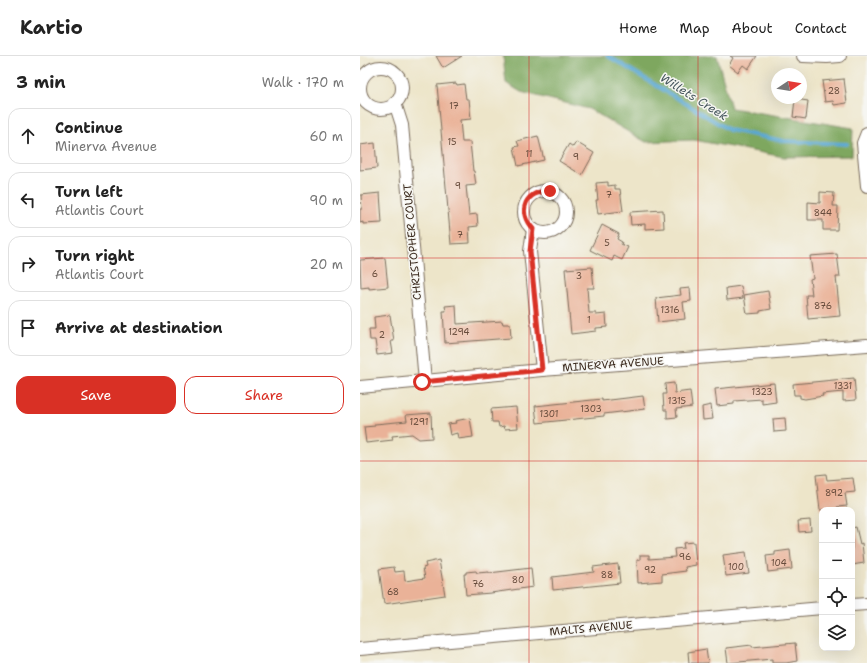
<!DOCTYPE html>
<html lang="en">
<head>
<meta charset="utf-8">
<style>
	body { margin:0; font-family:"Shantell Sans",sans-serif; background:#f2f2f2; color:#222 }
	.controls { position:absolute; right:12px; bottom:12px; display:grid; overflow:hidden; border-radius:8px; box-shadow:0 4px 16px #0002 }
	.controls button { width:36px; height:36px; display:grid; place-items:center; padding:0; border:0; border-bottom:1px solid #e0e0e0; background:#fff; color:#222; font:20px sans-serif }
	.compass { position:absolute; left:411px; top:12px; width:36px; height:36px; border-radius:50%; background:#fff; box-shadow:0 4px 16px #0002; rotate:78deg }
	.stop { position:absolute; width:12px; height:12px; margin:-9px; border:3px solid #d93025; border-radius:50%; background:#fff }
	.stop.end { background:#d93025; border-color:#fff; box-shadow:0 1px 4px #0008 }
	.list { margin:0; padding:0; list-style:none }
	h2 { display:flex; justify-content:space-between; align-items:center; height:52px; margin:0; padding:0 16px; font-size:17px }
	h2 small { font-size:13px; font-weight:400; color:#767676 }
	.list li { display:grid; grid-template-columns:26px 1fr auto; gap:12px; align-items:center; box-sizing:border-box; height:56px; margin:0 8px 8px; padding:0 8px; border:1px solid #e0e0e0; border-radius:12px }
	.list b { display:block; font-size:15px; white-space:nowrap }
	.list p { margin:0; font-size:13px; white-space:nowrap; color:#767676 }
	.list em { font-size:13px; font-style:normal; color:#767676 }
	.actions { display:flex; gap:8px; padding:12px 16px }
	.actions a { flex:1; padding:9px 0; border:1px solid #d93025; border-radius:12px; text-align:center; font-size:14px; color:#d93025 }
	.actions .main { background:#d93025; color:#fff }
	.icon { flex:none; width:22px; height:22px; fill:none; stroke:currentColor; stroke-width:2; stroke-linecap:round; stroke-linejoin:round }
	.map { position:relative; flex:none; width:507px; height:607px; overflow:hidden }
	header { display:flex; align-items:center; gap:24px; box-sizing:border-box; height:56px; padding:0 20px; background:#fff; border-bottom:1px solid #e0e0e0 }
	header strong { font-size:19px }
	nav { display:flex; gap:22px; margin-inline-start:auto; font-size:14px }
	main { display:flex }
	aside { flex:1; background:#fff }
	.map>svg:first-child { display:block }
	.forest { fill:#7ea75f; stroke:#5c683e }
	.lines { fill:none; stroke-linecap:round; stroke-linejoin:round }
	.stream { stroke:#59a7d2; stroke-width:4 }
	.building { fill:#eab298 }
	.minor-casing { stroke:#796b5a; stroke-width:14 }
	.minor { stroke:#fff; stroke-width:12 }
	.route { stroke:#d93025; stroke-width:5 }
	.grid { fill:none; stroke:#d62828; stroke-width:1; stroke-opacity:0.55 }
	.labels { text-anchor:middle; stroke-width:3; stroke-linejoin:round; paint-order:stroke }
	.number-label { font-size:9px; fill:#674c3c }
	.street-label { font-size:11px; fill:#3b2a1e; stroke:#f6f6f2 }
	.water-label { font-size:12px; font-style:italic; fill:#46565d; stroke:#f6f6f2 }
</style>
</head>
<body>
<header>
<strong>Kartio</strong>
<nav><a>Home</a><a>Map</a><a>About</a><a>Contact</a></nav>
</header>
<main>
<aside>
<h2>3 min<small>Walk · 170 m</small></h2>
<ul class="list">
<li><svg class="icon" aria-label="ahead" viewBox="0 0 24 24"><path d="M12 20V5M6 11l6-6 6 6"/></svg><div><b>Continue</b><p>Minerva Avenue</p></div><em>60 m</em></li>
<li><svg class="icon" aria-label="left" viewBox="0 0 24 24"><path d="M17 20v-9H6M10 6l-5 5 5 5"/></svg><div><b>Turn left</b><p>Atlantis Court</p></div><em>90 m</em></li>
<li><svg class="icon" aria-label="right" viewBox="0 0 24 24"><path d="M7 20v-9h11M14 6l5 5-5 5"/></svg><div><b>Turn right</b><p>Atlantis Court</p></div><em>20 m</em></li>
<li><svg class="icon" aria-label="arrive" viewBox="0 0 24 24"><path d="M6 21V4h12l-3 4 3 4H6"/></svg><div><b>Arrive at destination</b></div></li>
</ul>
<div class="actions"><a class="main">Save</a><a>Share</a></div>
</aside>
<div class="map">
<svg width="507" height="607" viewBox="0 0 507 607">
	<rect width="100%" height="100%" fill="#f6f6f2"/>
	<filter id="ink" filterUnits="userSpaceOnUse"><feTurbulence type="fractalNoise" baseFrequency=".025" numOctaves="2"/><feDisplacementMap in="SourceGraphic" scale="8" xChannelSelector="R" yChannelSelector="G"/><feConvolveMatrix kernelMatrix="1 2 1 2 8 2 1 2 1" color-interpolation-filters="sRGB"/></filter>
	<filter id="wash" filterUnits="userSpaceOnUse"><feTurbulence type="fractalNoise" baseFrequency=".012" numOctaves="4" result="noise"/><feDisplacementMap in="SourceGraphic" scale="16" xChannelSelector="R" yChannelSelector="G"/><feGaussianBlur stdDeviation="0.9" result="paint"/><feColorMatrix in="noise" values="0 0 0 0 0 0 0 0 0 0 0 0 0 0 0 0 0 1.4 0 .05"/><feComposite in="paint" operator="in"/></filter>
	<g filter="url(#wash)">
		<rect width="100%" height="100%" fill="#ede5c9"/>
		<polygon class="forest" points="143,0 357,0 371,52 493,72 492,100 424,101 334,84 286,86 229,53 161,36 146,27"/>
		<g class="lines">
			<polyline class="stream" points="248,0 369,74 424,85 487,88"/>
		</g>
		<g id="blocks">
			<g class="building">
				<polygon points="76,0 102,0 83,12"/>
				<polygon points="370,0 397,0 388,13 383,9 378,16 369,9 373,2"/>
				<polygon points="484,23 487,47 474,49 473,45 465,46 462,25"/>
				<polygon points="96,27 97,29 104,28 106,43 109,43 111,63 100,64 102,86 110,86 113,115 114,115 116,129 106,130 109,159 117,158 118,170 109,171 110,187 91,188 77,29"/>
				<polygon points="435,43 448,45 446,63 433,61"/>
				<polygon points="178,80 184,104 158,110 154,91 159,90 157,85"/>
				<polygon points="216,86 234,97 222,119 199,105 209,88 213,91"/>
				<polygon points="15,87 17,112 0,114 0,89"/>
				<polygon points="248,126 248,130 255,129 255,133 260,133 263,155 238,158 236,144 238,144 236,127"/>
				<polygon points="460,136 474,137 473,150 478,150 477,174 463,174 463,164 448,164 448,146 460,147"/>
				<polygon points="20,137 22,167 3,168 3,166 0,167 0,153 2,153 1,139"/>
				<polygon points="303,154 304,172 285,173 285,168 271,169 270,156"/>
				<polygon points="242,169 259,178 257,183 262,186 261,188 268,191 262,204 254,200 252,205 230,194"/>
				<polygon points="477,198 480,221 476,221 480,260 448,263 446,239 452,239 450,223 453,222 450,200"/>
				<polygon points="25,202 28,231 9,233 9,231 1,232 0,204"/>
				<polygon points="232,211 234,232 227,232 229,257 236,257 236,259 246,258 247,271 236,272 236,275 211,278 205,213"/>
				<polygon points="381,230 383,242 367,244 366,232"/>
				<polygon points="330,232 331,245 323,246 325,263 298,266 296,242 321,239 320,233"/>
				<polygon points="408,235 411,253 400,255 400,257 387,258 384,239"/>
				<polygon points="96,249 97,268 142,265 143,268 150,268 151,282 85,287 83,255 86,255 85,250"/>
				<polygon points="30,259 34,285 31,285 33,297 17,299 15,284 10,284 9,273 15,273 14,261"/>
				<polygon points="494,322 496,344 483,345 483,336 462,338 463,340 445,343 440,342 440,339 434,339 433,328"/>
				<polygon points="314,327 315,337 330,335 332,351 316,353 317,361 307,362 307,354 304,354 303,338 306,338 305,328"/>
				<polygon points="414,327 416,346 402,348 402,343 374,345 374,348 357,350 355,333"/>
				<polygon points="283,340 285,353 244,358 244,360 177,367 175,350 242,343 242,345"/>
				<polygon points="351,349 353,363 343,364 342,351"/>
				<polygon points="156,351 158,372 145,373 144,370 139,371 138,366 132,366 131,353"/>
				<polygon points="71,357 72,382 59,383 52,378 32,380 33,384 6,387 4,371 15,370 15,368 47,365 46,359"/>
				<polygon points="110,362 113,381 98,383 97,377 90,379 88,368 96,367 95,365"/>
				<polygon points="425,362 426,375 414,376 413,363"/>
				<polygon points="466,418 467,424 493,422 495,436 485,437 487,450 477,451 478,453 460,454 456,419"/>
				<polygon points="450,464 451,475 439,476 438,465"/>
				<polygon points="496,471 500,488 502,487 504,507 492,509 492,472"/>
				<polygon points="334,486 336,509 325,511 326,515 302,518 302,525 278,527 277,504 280,504 280,499 289,499 289,503 315,501 314,493 324,492 323,487"/>
				<polygon points="430,494 432,513 408,516 406,500 415,499 415,496"/>
				<polygon points="386,496 389,517 366,520 363,499"/>
				<polygon points="79,504 85,539 24,548 19,513 34,511 35,516 44,515 45,525 65,522 63,512 66,511 65,507"/>
				<polygon points="258,508 260,527 193,534 192,521 234,516 233,511"/>
				<polygon points="171,512 173,531 131,537 106,539 104,518 106,518 106,516 116,515 117,517 129,516 129,517"/>
				<polygon points="435,587 437,605 426,607 412,607 412,603 368,607 366,592 392,589 392,591"/>
				<polygon points="346,593 348,607 329,607 328,596"/>
			</g>
		</g>
	</g>
	<g filter="url(#ink)">
		<use href="#blocks" fill-opacity="0" stroke="#796b5a" stroke-width="1"/>
		<g class="lines">
			<defs>
				<g id="minor">
					<polyline points="443,0 467,1 480,0"/>
					<circle cx="21" cy="32" r="21"/>
					<polyline points="35,47 42,69 65,325"/>
					<polyline points="507,77 503,87 507,130"/>
					<circle cx="185" cy="156" r="21"/>
					<polyline points="173,173 170,195 182,314"/>
					<polyline points="0,331 182,314 507,289"/>
					<polyline points="492,549 507,548"/>
					<polyline points="0,593 462,552"/>
				</g>
			</defs>
			<use href="#minor" class="minor-casing"/>
			<use href="#minor" class="minor"/>
		</g>
	</g>
	<g class="lines" filter="url(#ink)">
		<path class="route" d="M62 326 182 314 170 195 173 173C156 155 166 134 190 135"/>
	</g>
	<path class="grid" d="M169 0V607M338 0V607M0 202H507M0 405H507"/>
	<g class="labels">
		<g class="number-label">
			<text x="474" y="38">28</text>
			<text x="94" y="53">17</text>
			<text x="92" y="89">15</text>
			<text x="169" y="101">11</text>
			<text x="216" y="104">9</text>
			<text x="98" y="133">9</text>
			<text x="249" y="142">7</text>
			<text x="463" y="160">844</text>
			<text x="100" y="182">7</text>
			<text x="247" y="190">5</text>
			<text x="15" y="221">6</text>
			<text x="219" y="223">3</text>
			<text x="463" y="253">876</text>
			<text x="310" y="257">1316</text>
			<text x="229" y="267">1</text>
			<text x="99" y="279">1294</text>
			<text x="22" y="282">2</text>
			<text x="483" y="333">1331</text>
			<text x="402" y="339">1323</text>
			<text x="317" y="348">1315</text>
			<text x="231" y="356">1303</text>
			<text x="189" y="361">1301</text>
			<text x="59" y="369">1291</text>
			<text x="474" y="440">892</text>
			<text x="325" y="504">96</text>
			<text x="419" y="510">104</text>
			<text x="376" y="514">100</text>
			<text x="290" y="517">92</text>
			<text x="247" y="522">88</text>
			<text x="158" y="527">80</text>
			<text x="118" y="531">76</text>
			<text x="33" y="539">68</text>
		</g>
		<g class="street-label">
			<text transform="translate(52 186) rotate(-95)" y="4">CHRISTOPHER COURT</text>
			<text transform="translate(253 308) rotate(-4)" y="4">MINERVA AVENUE</text>
			<text transform="translate(231 572) rotate(-5)" y="4">MALTS AVENUE</text>
		</g>
		<g class="water-label">
			<text transform="translate(334 41) rotate(32)" y="4">Willets Creek</text>
		</g>
	</g>
</svg>
<div class="controls">
<button>+</button>
<button>−</button>
<button><svg class="icon" aria-label="locate" viewBox="0 0 24 24"><circle cx="12" cy="12" r="6"/><path d="M12 2v4M12 18v4M2 12h4M18 12h4"/></svg></button>
<button><svg class="icon" aria-label="layers" viewBox="0 0 24 24"><path d="M12 4l9 5-9 5-9-5zM3 14l9 5 9-5"/></svg></button>
</div>
<svg class="compass" viewBox="-18 -18 36 36"><path d="M0-13l5 13h-10z" fill="#e53935"/><path d="M0 13l5-13h-10z" fill="#767676"/></svg>
<div class="stop" style="left:62px;top:326px"></div>
<div class="stop end" style="left:190px;top:135px"></div>
</div>
</main>
</body>
</html>
